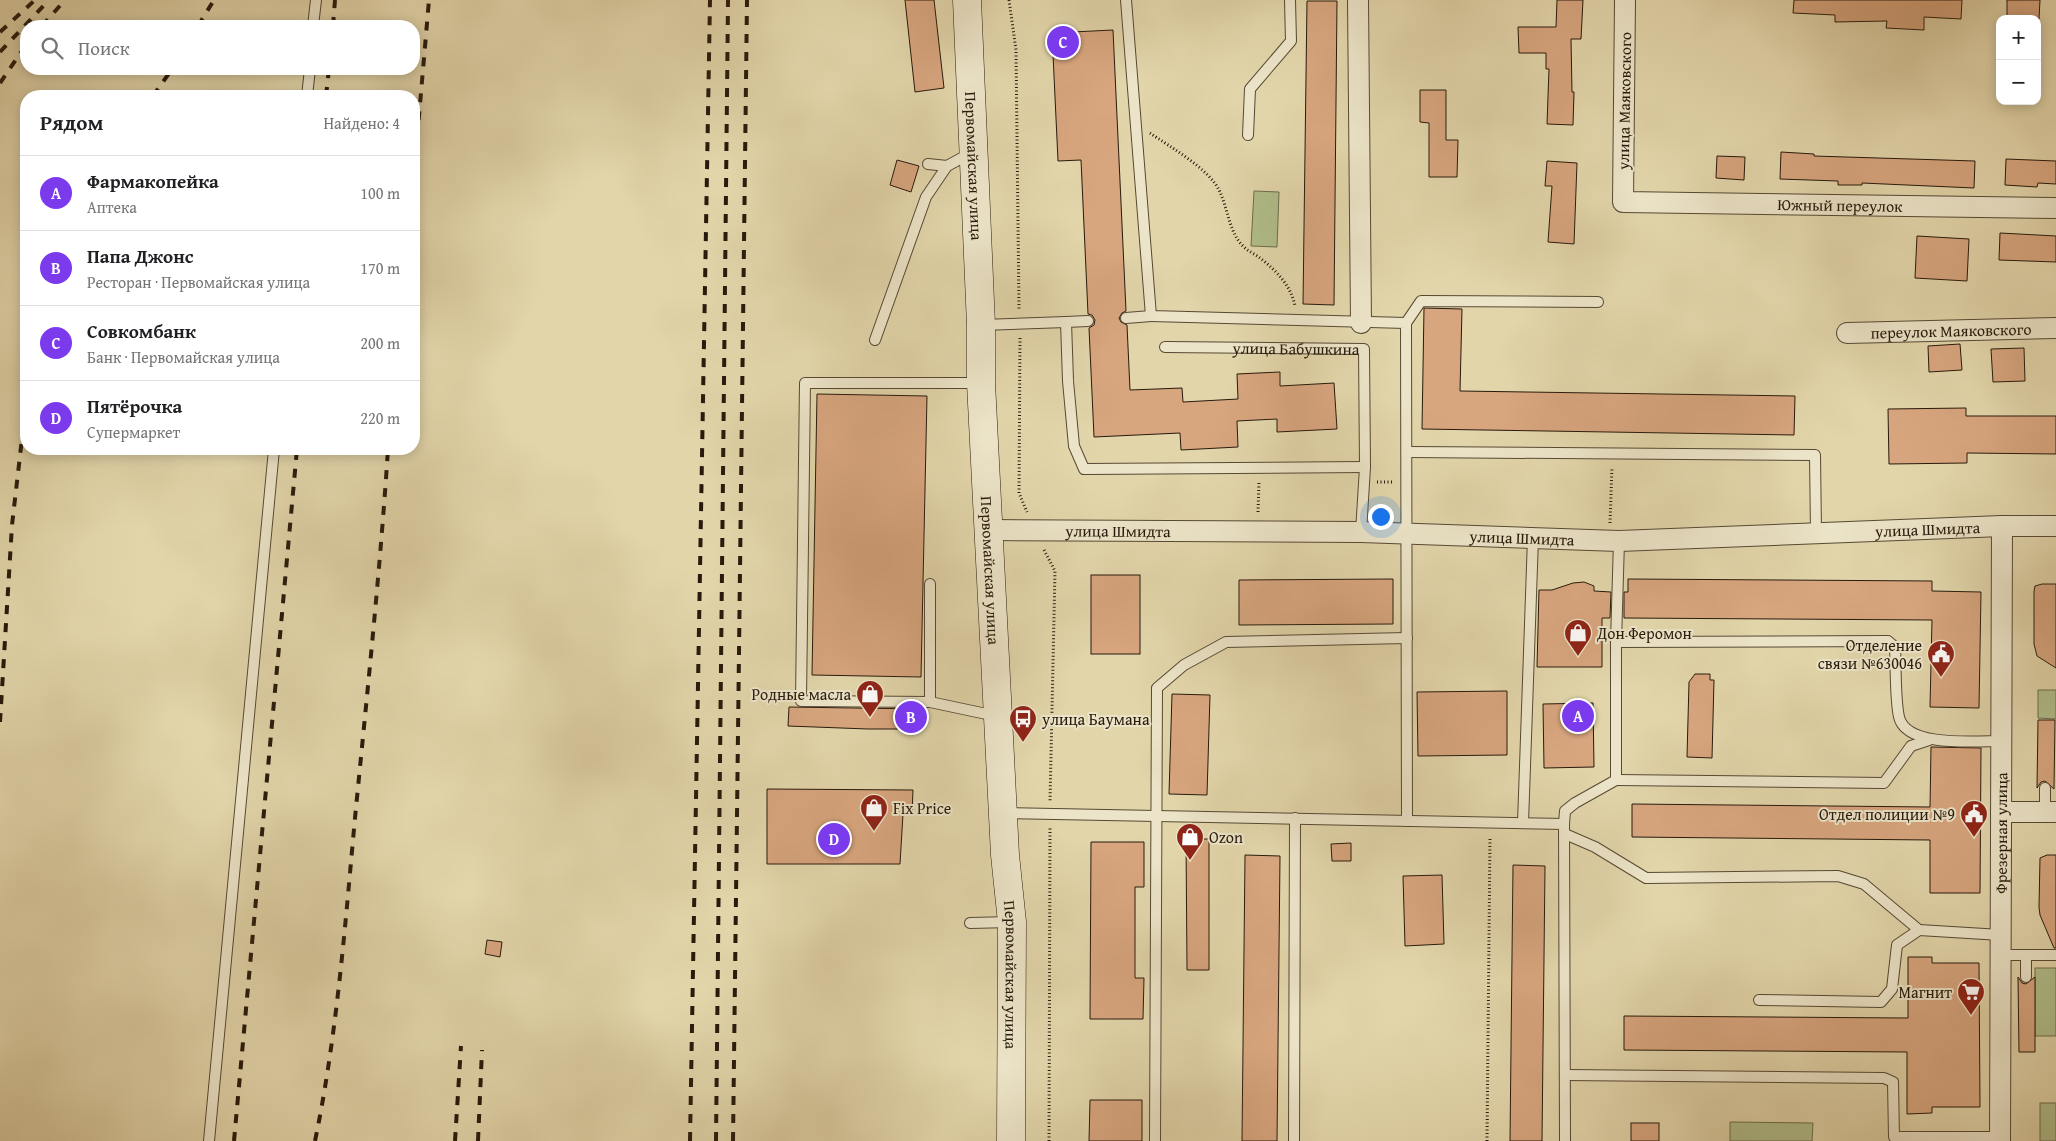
<!DOCTYPE html>
<html lang="ru">
<head>
<meta charset="utf-8">
<style>
	body { margin:0; font-family:"Gentium Book Plus",serif; background:#f2f2f2; color:#202124 }
	.controls { position:absolute; right:15px; top:15px; display:grid; overflow:hidden; border-radius:10px; box-shadow:0 2px 12px #0003 }
	.controls button { width:45px; height:45px; display:grid; place-items:center; padding:0; border:0; border-bottom:1px solid #e0e0e0; background:#fff; color:#202124; font:25px sans-serif }
	.you { position:absolute; left:1380px; top:516px; width:18px; height:18px; margin:-12px; border:4px solid #fff; border-radius:50%; background:#1a73e8; box-shadow:0 0 0 8px #1a73e833 }
	.badge { display:grid; place-items:center; width:32px; height:32px; border-radius:50%; background:#7c3aed; color:#fff; font-size:16px; font-weight:700 }
	.pin { position:absolute; translate:-50% -50%; border:2px solid #fff; box-shadow:0 1px 5px #0006 }
	.list { margin:0; padding:0; list-style:none }
	h2 { display:flex; justify-content:space-between; align-items:center; height:65px; margin:0; padding:0 20px; font-size:21px }
	h2 small { font-size:16px; font-weight:400; color:#757577 }
	.list li { display:grid; grid-template-columns:32px 1fr auto; gap:15px; align-items:center; box-sizing:border-box; height:75px; padding:0 20px; border-top:1px solid #e0e0e0 }
	.list b { display:block; font-size:19px; white-space:nowrap }
	.list p { margin:0; font-size:16px; white-space:nowrap; color:#757577 }
	.list em { font-size:16px; font-style:normal; color:#757577 }
	.icon { flex:none; width:28px; height:28px; fill:none; stroke:currentColor; stroke-width:2; stroke-linecap:round; stroke-linejoin:round }
	.map { position:relative; flex:none; width:2056px; height:1141px; overflow:hidden }
	.search { position:absolute; background:#fff; box-shadow:0 2px 12px #0003; left:20px; top:20px; width:400px; height:55px; display:flex; align-items:center; gap:12px; box-sizing:border-box; padding:0 18px; border-radius:20px; color:#757577; font-size:19px }
	.panel { position:absolute; background:#fff; box-shadow:0 2px 12px #0003; left:20px; top:90px; width:400px; height:365px; border-radius:20px }
	.map>svg:first-child { display:block }
	.green { fill:#b0be8b; stroke:#6c6c4c }
	.building { fill:#d7a57e; stroke:#281a0c }
	.lines { fill:none; stroke-linecap:round; stroke-linejoin:round }
	.lane-casing { stroke:#564934; stroke-width:12 }
	.street-casing { stroke:#564934; stroke-width:22 }
	.secondary-casing { stroke:#281a0c; stroke-width:29 }
	.path { stroke:#281a0c; stroke-width:3; stroke-dasharray:1 2.5; stroke-linecap:butt }
	.lane { stroke:#ece4c8; stroke-width:10 }
	.street { stroke:#ece4c8; stroke-width:20 }
	.secondary { stroke:#ece4c8; stroke-width:28 }
	.rail { stroke:#281a0c; stroke-width:4; stroke-dasharray:9 9; stroke-linecap:butt }
	.labels { text-anchor:middle; stroke-width:4; stroke-linejoin:round; paint-order:stroke }
	.street-label { font-size:16px; fill:#281a0c; stroke:#ece4c8 }
	.poi-label { font-size:16px; fill:#281a0c; stroke:#ece4c8; text-anchor:start }
</style>
</head>
<body>
<div class="map">
<svg width="2056" height="1141" viewBox="0 0 2056 1141">
	<rect width="100%" height="100%" fill="#e2d5aa"/>
	<filter id="stains"><feTurbulence type="fractalNoise" baseFrequency=".004" numOctaves="4"/><feColorMatrix values="0 0 0 0 .2 0 0 0 0 .09 0 0 0 0 .02 0 0 0 .5 -.17"/></filter>
	<radialGradient id="worn" r=".72"><stop offset=".6" stop-color="#630" stop-opacity="0"/><stop offset="1" stop-color="#630" stop-opacity=".3"/></radialGradient>
	<g class="green">
		<polygon points="1254,191 1279,192 1277,247 1251,246"/>
		<polygon points="2038,690 2056,690 2056,719 2038,718"/>
		<rect x="2035" y="968" width="21" height="68"/>
		<rect x="2040" y="1103" width="16" height="38"/>
		<polygon points="1730,1122 1813,1123 1812,1141 1730,1141"/>
	</g>
	<g class="building">
		<polygon points="905,0 934,0 944,88 915,92"/>
		<polygon points="1557,0 1583,0 1581,39 1571,39 1572,92 1574,92 1573,125 1547,124 1549,69 1546,69 1546,53 1519,53 1518,27 1556,27"/>
		<polygon points="1794,0 1962,0 1961,19 1924,17 1924,30 1886,28 1887,21 1835,22 1835,15 1793,13"/>
		<polygon points="2007,0 2040,0 2039,19 2007,19"/>
		<polygon points="1307,1 1337,1 1334,305 1303,304"/>
		<polygon points="1113,30 1126,311 1122,313 1119,318 1121,322 1127,325 1130,390 1182,388 1183,402 1238,399 1237,374 1280,372 1280,386 1334,383 1337,429 1277,432 1277,419 1237,421 1238,447 1181,450 1180,433 1094,437 1089,328 1094,325 1095,320 1092,315 1088,314 1081,160 1058,161 1052,33"/>
		<polygon points="1420,90 1446,90 1446,140 1458,140 1457,177 1429,177 1429,123 1420,122"/>
		<polygon points="1781,152 1814,154 1814,156 1975,161 1974,188 1862,183 1862,185 1838,185 1838,181 1780,179"/>
		<polygon points="1717,156 1745,157 1744,180 1716,178"/>
		<polygon points="2006,159 2056,161 2056,184 2038,183 2037,187 2005,185"/>
		<polygon points="897,160 919,166 911,192 890,185"/>
		<polygon points="1547,161 1577,163 1574,244 1548,242 1552,186 1545,186"/>
		<polygon points="2000,233 2056,236 2056,262 1999,260"/>
		<polygon points="1917,236 1969,239 1967,281 1915,278"/>
		<polygon points="1424,308 1462,309 1460,391 1795,396 1794,435 1422,429"/>
		<polygon points="1960,344 1962,370 1929,372 1928,346"/>
		<polygon points="2024,348 2025,381 1993,382 1991,349"/>
		<polygon points="817,394 927,396 921,677 812,675"/>
		<polygon points="1966,408 1966,416 2056,416 2056,454 1967,453 1967,463 1889,464 1888,409"/>
		<rect x="1091" y="575" width="49" height="79"/>
		<polygon points="1393,579 1393,624 1239,625 1239,580"/>
		<polygon points="1628,579 1932,581 1932,591 1981,592 1979,708 1930,707 1932,620 1624,618 1624,592 1628,592"/>
		<polygon points="1584,582 1594,586 1594,591 1611,592 1610,618 1602,618 1602,667 1537,667 1539,590 1552,590 1573,583"/>
		<polygon points="2042,584 2056,584 2056,668 2037,656 2034,644 2034,591 2035,586"/>
		<polygon points="1695,674 1710,674 1710,680 1714,680 1712,758 1687,757 1689,682"/>
		<polygon points="1507,691 1507,755 1418,756 1417,692"/>
		<polygon points="1172,694 1210,695 1207,795 1169,794"/>
		<polygon points="1593,703 1594,767 1544,768 1543,704"/>
		<polygon points="789,707 921,709 920,729 868,729 788,726"/>
		<polygon points="2038,720 2055,720 2054,789 2045,781 2041,782 2037,788"/>
		<polygon points="1931,747 1981,748 1980,893 1930,893 1930,840 1632,837 1632,804 1930,807"/>
		<polygon points="767,789 913,790 912,814 903,814 900,864 767,864"/>
		<polygon points="1186,839 1209,839 1209,970 1187,970"/>
		<polygon points="1091,842 1144,842 1144,887 1135,887 1135,978 1144,978 1143,1019 1090,1019"/>
		<polygon points="1351,843 1351,861 1332,861 1331,844"/>
		<polygon points="1245,855 1280,856 1277,1141 1242,1141"/>
		<polygon points="2047,855 2056,855 2056,948 2054,948 2040,915 2039,907 2040,858"/>
		<polygon points="1513,865 1545,866 1542,1141 1510,1141"/>
		<polygon points="1442,875 1444,944 1405,946 1403,876"/>
		<polygon points="487,940 502,942 500,957 485,954"/>
		<polygon points="1908,957 1932,957 1932,963 1979,963 1980,1107 1932,1107 1932,1113 1907,1114 1907,1052 1624,1050 1624,1016 1908,1018"/>
		<polygon points="2018,977 2022,983 2026,984 2035,977 2035,1052 2019,1052"/>
		<polygon points="1090,1100 1142,1100 1142,1141 1089,1141"/>
		<rect x="1631" y="1123" width="28" height="18"/>
	</g>
	<g class="lines">
		<defs>
			<g id="lane">
				<polyline points="1126,0 1151,316 1406,323 1407,821"/>
				<polyline points="313,26 316,0"/>
				<polyline points="307,96 310,69"/>
				<polyline points="1248,135 1250,89 1291,41 1290,0"/>
				<polyline points="928,164 947,166"/>
				<polyline points="1126,318 1151,316"/>
				<polyline points="1066,322 1088,321"/>
				<polyline points="1406,323 1421,301 1598,302"/>
				<polyline points="982,325 1066,322 1068,381 1074,446 1084,469 1365,467"/>
				<polyline points="875,340 926,197 947,166 971,153"/>
				<path id="s1" d="M1165 347 1364 349 1365 467 1361 532"/>
				<polyline points="980,383 805,383 801,701 930,702 996,716"/>
				<polyline points="1407,452 1815,455 1816,533"/>
				<polyline points="930,584 930,702"/>
				<path d="M1616 642 1888 641 1895 647C1896 667 1895 699 1899 717 1906 748 1977 741 2001 741"/>
				<polyline points="1616,780 1884,783 1911,746 1929,740"/>
				<polyline points="2045,812 2045,788"/>
				<polyline points="1005,813 1564,824 1565,1141"/>
				<polyline points="1523,823 1533,538"/>
				<polyline points="1564,824 1565,811 1575,803 1616,780 1616,642 1619,541"/>
				<polyline points="1565,834 1595,847 1646,878 1838,876 1864,884 1919,930 2001,935"/>
				<polyline points="970,923 1011,922"/>
				<polyline points="2001,955 2056,955"/>
				<polyline points="2026,955 2026,977"/>
				<polyline points="1759,1000 1881,1002 1892,989 1897,945 1919,930"/>
				<polyline points="1565,1075 1884,1078 1893,1082 1894,1137 2000,1137"/>
				<polyline points="209,1141 274,449"/>
				<polyline points="1155,1141 1157,688 1184,665 1226,642 1407,638"/>
				<polyline points="1294,1141 1295,818"/>
			</g>
			<g id="street">
				<polyline points="1358,0 1361,323"/>
				<path id="s2" d="M1625 0 1623 202 2056 208"/>
				<path id="s3" d="M1847 333 2056 328"/>
				<path id="s4" d="M990 530 1361 532 1619 541 2002 526H2056"/>
				<polyline points="2001,812 2056,812"/>
				<path id="s5" d="M2000 1141 2002 526"/>
			</g>
			<g id="secondary">
				<path id="s6" d="M967 0 981 325V383L1005 855 1012 922 1011 1141"/>
			</g>
		</defs>
		<use href="#lane" class="lane-casing"/>
		<use href="#street" class="street-casing"/>
		<use href="#secondary" class="secondary-casing"/>
		<g class="path">
			<polyline points="1009,0 1016,50 1019,309"/>
			<path d="M1150 133C1170 147 1210 169 1220 192 1228 209 1229 233 1244 247 1249 252 1255 254 1260 258 1277 271 1291 286 1295 306"/>
			<polyline points="1020,338 1019,493 1027,512"/>
			<polyline points="1377,482 1393,482"/>
			<polyline points="1258,512 1259,481"/>
			<polyline points="1610,523 1612,467"/>
			<polyline points="1044,550 1055,571 1050,801"/>
			<polyline points="1049,1141 1050,827"/>
			<polyline points="1487,1141 1490,837"/>
		</g>
		<use href="#lane" class="lane"/>
		<use href="#street" class="street"/>
		<use href="#secondary" class="secondary"/>
		<g class="rail">
			<polyline points="42,26 65,0"/>
			<polyline points="198,26 214,0"/>
			<polyline points="333,26 335,0"/>
			<polyline points="0,32 35,0"/>
			<polyline points="0,52 49,0"/>
			<polyline points="0,83 26,45"/>
			<polyline points="153,96 172,69"/>
			<polyline points="326,96 329,69"/>
			<polyline points="414,174 429,0"/>
			<polyline points="0,722 12,525 26,404"/>
			<polyline points="234,1141 297,449"/>
			<path d="M315 1141C337 1035 345 926 355 818 367 695 380 572 388 449"/>
			<polyline points="455,1141 461,1046"/>
			<polyline points="478,1141 482,1050"/>
			<polyline points="690,1141 710,0"/>
			<polyline points="716,1141 728,0"/>
			<polyline points="733,1141 747,0"/>
		</g>
	</g>
	<defs>
		<symbol id="shop-pin" viewBox="-11 -11 22 30"><path d="M0 17L-7.5 6A9.5 9.5 0 1 1 7.5 6Z" fill="#8f2418" stroke="#ece4c8"/><path d="M-5-2.5h2.3a2.7 3.5 0 0 1 5.4 0H5L5.5 6h-11ZM-1.5-2.5h3a1.5 2.3 0 0 0-3 0Z" fill="#fff"/></symbol>
		<symbol id="civic-pin" viewBox="-11 -11 22 30"><path d="M0 17L-7.5 6A9.5 9.5 0 1 1 7.5 6Z" fill="#8f2418" stroke="#ece4c8"/><path d="M-.6-6.5H3V-4.5H.6V-3L4-1V1h2V6H-6V1h2V-1L-.6-3ZM-1.2 2.5V6h2.4V2.5Z" fill="#fff"/></symbol>
		<symbol id="bus-pin" viewBox="-11 -11 22 30"><path d="M0 17L-7.5 6A9.5 9.5 0 1 1 7.5 6Z" fill="#8f2418" stroke="#ece4c8"/><path d="M-5-6H5V4H4V6H2V4H-2V6H-4V4H-5ZM-3.5-4V0h7V-4ZM-3.5 1.2v1.5H-2V1.2ZM2 1.2v1.5H3.5V1.2Z" fill="#fff"/></symbol>
		<symbol id="supermarket-pin" viewBox="-11 -11 22 30"><path d="M0 17L-7.5 6A9.5 9.5 0 1 1 7.5 6Z" fill="#8f2418" stroke="#ece4c8"/><path d="M-6-5.5h2.5l.6 2H6L4.5 2H-2.5L-4.4-4H-6ZM-1.5 3.2a1.3 1.3 0 1 0 .1 0ZM3 3.2a1.3 1.3 0 1 0 .1 0Z" fill="#fff"/></symbol>
	</defs>
	<g fill-rule="evenodd">
		<use href="#shop-pin" x="1562" y="617" width="32" height="43"/>
		<use href="#civic-pin" x="1925" y="638" width="32" height="43"/>
		<use href="#shop-pin" x="854" y="678" width="32" height="43"/>
		<use href="#bus-pin" x="1007" y="703" width="32" height="43"/>
		<use href="#shop-pin" x="858" y="792" width="32" height="43"/>
		<use href="#civic-pin" x="1958" y="798" width="32" height="43"/>
		<use href="#shop-pin" x="1174" y="821" width="32" height="43"/>
		<use href="#supermarket-pin" x="1955" y="976" width="32" height="43"/>
	</g>
	<g class="labels">
		<g class="street-label">
			<text transform="translate(1624 101) rotate(-89)" y="6">улица Маяковского</text>
			<text dy="6" stroke="none"><textPath href="#s6" startOffset="166">Первомайская улица</textPath></text>
			<text dy="6" stroke="none"><textPath href="#s2" startOffset="419">Южный переулок</textPath></text>
			<text dy="6" stroke="none"><textPath href="#s3" startOffset="104">переулок Маяковского</textPath></text>
			<text dy="6" stroke="none"><textPath href="#s1" startOffset="131">улица Бабушкина</textPath></text>
			<text dy="6" stroke="none"><textPath href="#s4" startOffset="938">улица Шмидта</textPath></text>
			<text dy="6" stroke="none"><textPath href="#s4" startOffset="128">улица Шмидта</textPath></text>
			<text dy="6" stroke="none"><textPath href="#s4" startOffset="532">улица Шмидта</textPath></text>
			<text dy="6" stroke="none"><textPath href="#s6" startOffset="571">Первомайская улица</textPath></text>
			<text dy="6" stroke="none"><textPath href="#s5" startOffset="308">Фрезерная улица</textPath></text>
			<text dy="6" stroke="none"><textPath href="#s6" startOffset="976">Первомайская улица</textPath></text>
		</g>
		<g class="poi-label">
			<text x="1597" y="639">Дон Феромон</text>
			<text x="1922" y="651" text-anchor="end">Отделение<tspan x="1922" dy="18">связи №630046</tspan></text>
			<text x="851" y="700" text-anchor="end">Родные масла</text>
			<text x="1042" y="725">улица Баумана</text>
			<text x="893" y="814">Fix Price</text>
			<text x="1955" y="820" text-anchor="end">Отдел полиции №9</text>
			<text x="1209" y="843">Ozon</text>
			<text x="1952" y="998" text-anchor="end">Магнит</text>
		</g>
	</g>
	<rect width="100%" height="100%" filter="url(#stains)"/>
	<rect width="100%" height="100%" fill="url(#worn)"/>
</svg>
<div class="controls">
<button>+</button>
<button>−</button>
</div>
<div class="you"></div>
<div class="pin badge" style="left:1578px;top:716px">A</div>
<div class="pin badge" style="left:911px;top:717px">B</div>
<div class="pin badge" style="left:1063px;top:42px">C</div>
<div class="pin badge" style="left:834px;top:839px">D</div>
<div class="search"><svg class="icon" aria-label="search" viewBox="0 0 24 24"><circle cx="10" cy="10" r="6"/><path d="M15 15l6 6"/></svg>Поиск</div>
<section class="panel">
<h2>Рядом<small>Найдено: 4</small></h2>
<ul class="list">
<li><span class="badge">A</span><div><b>Фармакопейка</b><p>Аптека</p></div><em>100 m</em></li>
<li><span class="badge">B</span><div><b>Папа Джонс</b><p>Ресторан · Первомайская улица</p></div><em>170 m</em></li>
<li><span class="badge">C</span><div><b>Совкомбанк</b><p>Банк · Первомайская улица</p></div><em>200 m</em></li>
<li><span class="badge">D</span><div><b>Пятёрочка</b><p>Супермаркет</p></div><em>220 m</em></li>
</ul>
</section>
</div>
</body>
</html>
